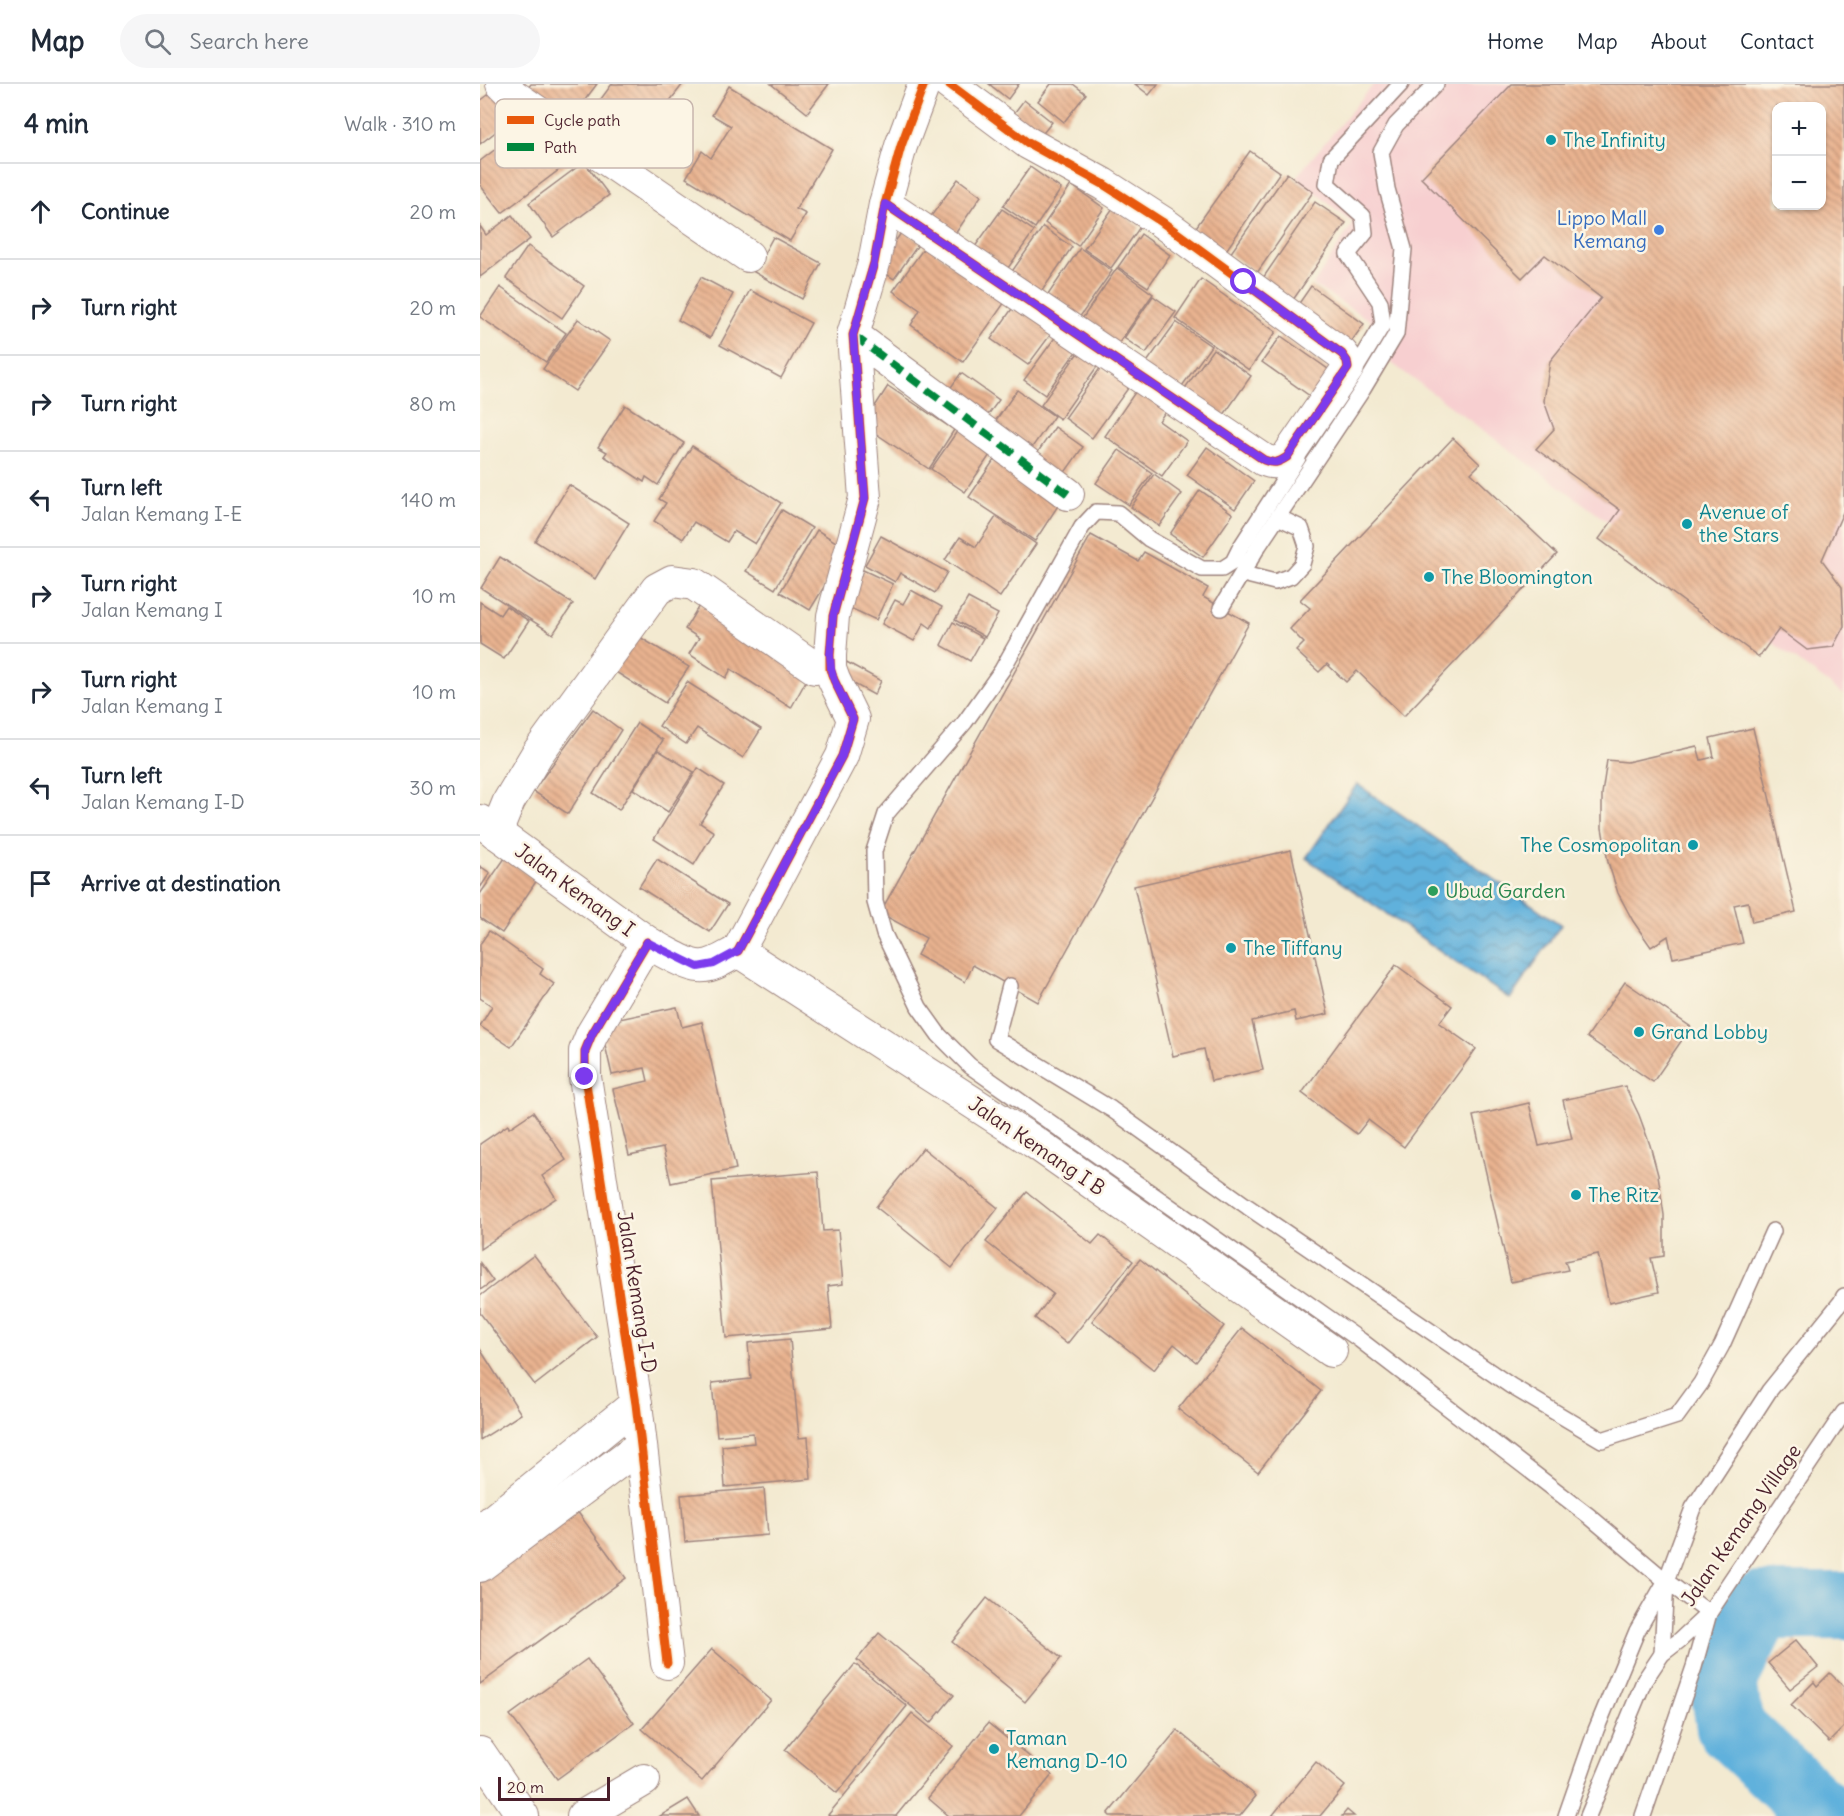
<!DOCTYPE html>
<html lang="en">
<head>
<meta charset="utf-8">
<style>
	body { margin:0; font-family:Delius,sans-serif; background:#f6f6f7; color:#1f2937 }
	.controls { position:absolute; right:18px; top:18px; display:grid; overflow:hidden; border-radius:12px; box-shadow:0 2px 4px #0004 }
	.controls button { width:54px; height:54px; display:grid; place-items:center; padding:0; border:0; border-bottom:2px solid #e0e1e3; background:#fff; color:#1f2937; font:30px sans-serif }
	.scale { position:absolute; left:18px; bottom:15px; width:112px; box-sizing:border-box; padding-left:6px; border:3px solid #4a1f2b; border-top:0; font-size:16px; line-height:21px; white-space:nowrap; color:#4a1f2b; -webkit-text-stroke:4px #fcf5e5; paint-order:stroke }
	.stop { position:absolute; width:18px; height:18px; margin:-14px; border:4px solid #7c3aed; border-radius:50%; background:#fff }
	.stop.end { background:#7c3aed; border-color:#fff; box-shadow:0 2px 6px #0008 }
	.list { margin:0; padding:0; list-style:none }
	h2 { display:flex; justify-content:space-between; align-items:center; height:78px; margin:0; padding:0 24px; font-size:26px }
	h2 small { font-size:20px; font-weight:400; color:#747a83 }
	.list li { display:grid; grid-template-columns:39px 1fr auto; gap:18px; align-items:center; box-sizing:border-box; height:96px; padding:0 24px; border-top:2px solid #e0e1e3 }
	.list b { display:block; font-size:22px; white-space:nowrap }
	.list p { margin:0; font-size:20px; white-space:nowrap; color:#747a83 }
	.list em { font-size:20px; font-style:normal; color:#747a83 }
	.icon { flex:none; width:33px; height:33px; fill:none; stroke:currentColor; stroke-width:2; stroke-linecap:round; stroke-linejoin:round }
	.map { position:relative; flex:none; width:1364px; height:1732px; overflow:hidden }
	header { display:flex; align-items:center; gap:36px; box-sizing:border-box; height:84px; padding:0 30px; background:#fff; border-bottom:2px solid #e0e1e3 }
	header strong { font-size:28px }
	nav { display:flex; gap:33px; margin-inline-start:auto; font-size:21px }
	.search { width:420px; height:54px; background:#f6f6f7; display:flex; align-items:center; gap:15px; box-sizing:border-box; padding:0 21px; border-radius:33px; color:#747a83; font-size:22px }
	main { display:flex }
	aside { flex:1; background:#fff }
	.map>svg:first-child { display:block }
	.built { fill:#f7cfd0; fill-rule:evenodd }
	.water { fill:url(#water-waves); stroke:#566884; stroke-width:1.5 }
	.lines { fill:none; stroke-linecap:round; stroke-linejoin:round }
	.river { stroke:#61b1dc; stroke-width:68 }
	.building { fill:url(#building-back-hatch); fill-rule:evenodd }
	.lane-casing { stroke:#9e847e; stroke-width:18 }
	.street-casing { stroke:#9e847e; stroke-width:34 }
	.lane { stroke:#fff; stroke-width:15 }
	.street { stroke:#fff; stroke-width:32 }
	.quiet { stroke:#00873e; stroke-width:8; stroke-dasharray:15 8; stroke-linecap:butt }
	.cycleway-casing { stroke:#fcf5e5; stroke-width:13 }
	.cycleway { stroke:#e8590c; stroke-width:9 }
	.route { stroke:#7c3aed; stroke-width:8 }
	.culture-dot { fill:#0f9aa8; stroke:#fcf5e5; stroke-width:2 }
	.shop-dot { fill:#3f7fe0; stroke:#fcf5e5; stroke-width:2 }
	.leisure-dot { fill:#2e9e5b; stroke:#fcf5e5; stroke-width:2 }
	.labels { text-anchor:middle; stroke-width:5; stroke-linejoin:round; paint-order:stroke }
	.culture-label { font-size:20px; fill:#0d838f; stroke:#fcf5e5; text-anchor:start }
	.shop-label { font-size:20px; fill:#366cbe; stroke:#fcf5e5; text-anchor:end }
	.street-label { font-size:20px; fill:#4a1f2b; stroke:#fcf5e5 }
	.leisure-label { font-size:20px; fill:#27864d; stroke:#fcf5e5; text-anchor:start }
	.key { fill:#fcf5e5; stroke:#c7b5ad; stroke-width:1.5 }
	.key-label { font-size:16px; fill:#4a1f2b }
</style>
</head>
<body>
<header>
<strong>Map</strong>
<div class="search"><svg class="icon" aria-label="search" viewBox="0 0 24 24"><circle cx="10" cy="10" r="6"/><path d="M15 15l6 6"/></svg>Search here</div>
<nav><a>Home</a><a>Map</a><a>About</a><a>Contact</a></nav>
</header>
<main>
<aside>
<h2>4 min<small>Walk · 310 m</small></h2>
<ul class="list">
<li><svg class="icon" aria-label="ahead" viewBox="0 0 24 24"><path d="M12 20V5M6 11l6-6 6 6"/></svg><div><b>Continue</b></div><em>20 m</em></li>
<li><svg class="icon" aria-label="right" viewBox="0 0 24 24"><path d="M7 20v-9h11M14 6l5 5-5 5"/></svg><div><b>Turn right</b></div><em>20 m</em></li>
<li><svg class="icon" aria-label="right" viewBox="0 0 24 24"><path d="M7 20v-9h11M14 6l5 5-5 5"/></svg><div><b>Turn right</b></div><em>80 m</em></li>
<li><svg class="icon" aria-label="left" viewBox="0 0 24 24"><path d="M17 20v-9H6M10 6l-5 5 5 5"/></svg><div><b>Turn left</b><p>Jalan Kemang I-E</p></div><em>140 m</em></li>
<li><svg class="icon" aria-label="right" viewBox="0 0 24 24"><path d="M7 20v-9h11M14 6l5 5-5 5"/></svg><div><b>Turn right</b><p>Jalan Kemang I</p></div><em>10 m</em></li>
<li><svg class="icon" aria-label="right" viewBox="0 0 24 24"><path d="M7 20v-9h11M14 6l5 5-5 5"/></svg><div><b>Turn right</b><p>Jalan Kemang I</p></div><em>10 m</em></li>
<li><svg class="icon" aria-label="left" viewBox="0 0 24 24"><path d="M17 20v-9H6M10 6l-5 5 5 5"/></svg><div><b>Turn left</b><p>Jalan Kemang I-D</p></div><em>30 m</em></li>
<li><svg class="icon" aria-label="arrive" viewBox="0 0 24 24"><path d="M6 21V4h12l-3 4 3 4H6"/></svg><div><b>Arrive at destination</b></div></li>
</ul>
</aside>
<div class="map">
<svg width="1364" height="1732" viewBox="0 0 1364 1732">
	<defs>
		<pattern id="water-waves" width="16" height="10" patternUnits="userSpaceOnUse" patternTransform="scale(1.5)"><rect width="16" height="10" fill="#61b1dc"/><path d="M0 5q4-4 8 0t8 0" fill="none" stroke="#528fb3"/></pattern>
		<pattern id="building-back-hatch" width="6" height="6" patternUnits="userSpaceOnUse" patternTransform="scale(1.5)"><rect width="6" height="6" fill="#e9b390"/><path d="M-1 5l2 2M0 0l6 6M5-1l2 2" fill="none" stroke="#bf9176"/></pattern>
	</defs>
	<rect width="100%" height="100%" fill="#fcf5e5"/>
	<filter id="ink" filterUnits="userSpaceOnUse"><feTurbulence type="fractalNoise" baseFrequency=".0167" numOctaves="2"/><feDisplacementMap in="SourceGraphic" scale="12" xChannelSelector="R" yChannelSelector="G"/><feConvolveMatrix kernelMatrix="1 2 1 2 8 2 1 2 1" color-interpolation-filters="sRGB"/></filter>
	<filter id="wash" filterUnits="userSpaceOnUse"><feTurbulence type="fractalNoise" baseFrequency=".008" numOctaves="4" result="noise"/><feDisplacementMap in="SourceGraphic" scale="24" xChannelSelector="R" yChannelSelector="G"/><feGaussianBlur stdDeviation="1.35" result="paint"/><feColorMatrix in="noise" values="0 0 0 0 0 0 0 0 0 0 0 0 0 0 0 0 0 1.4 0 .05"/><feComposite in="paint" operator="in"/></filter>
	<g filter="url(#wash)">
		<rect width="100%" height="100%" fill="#f3ead1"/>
		<path class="built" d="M894 0H1364V611L887 261 891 237 833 201 873 139 816 93ZM1296 22H1342V122H1296Z"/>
		<polygon class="water" points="877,700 1081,841 1030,915 826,774"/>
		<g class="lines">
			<polyline class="river" points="1345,1732 1250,1643 1243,1597 1280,1522 1364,1522"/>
		</g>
		<g id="blocks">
			<g class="building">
				<polygon points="51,0 117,0 89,37 47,5"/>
				<polygon points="132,0 203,0 148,71 116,46 124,36 112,27"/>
				<polygon points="291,0 349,0 327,29"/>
				<polygon points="509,0 539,0 528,15"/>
				<polygon points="571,0 593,0 606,10 584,38 558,17"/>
				<polygon points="655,0 678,0 669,11"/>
				<path d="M1032 0H1364V426L1342 476 1362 503 1364 542 1353 563 1327 566 1299 545 1279 573 1119 455 1140 426 1056 365 1074 345 1064 317 1070 277 1121 214 1065 171 1042 194 941 94ZM1296 22H1342V122H1296Z"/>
				<polygon points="20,2 40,29 0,60 0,17"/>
				<polygon points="249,2 352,65 316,125 326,130 310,157 206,94 222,67 231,74 251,42 232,31"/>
				<polygon points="544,16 572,38 556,58 528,37"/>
				<polygon points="55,35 88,79 22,129 0,101 0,77"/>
				<polygon points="770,67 800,88 745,168 714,146"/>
				<polygon points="104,78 129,111 73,153 49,119"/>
				<polygon points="550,83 581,105 555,144 523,122"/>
				<polygon points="807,89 833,108 777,189 750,170"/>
				<polygon points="478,95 501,112 471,156 446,139"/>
				<polygon points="591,101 624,124 598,162 565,139"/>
				<polygon points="835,118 866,139 813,216 783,194"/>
				<polygon points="633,124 660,143 631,184 604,165"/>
				<polygon points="522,125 554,147 521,194 489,171"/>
				<polygon points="32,131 50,155 0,193 0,142 6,151"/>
				<polygon points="563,143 592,163 555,217 526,196"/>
				<polygon points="423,146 440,158 414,195 397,184"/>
				<polygon points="661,150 690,171 668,203 638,183"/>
				<polygon points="293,153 341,179 322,215 274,188"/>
				<polygon points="446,161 525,218 483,278 431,241 440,226 413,207"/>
				<polygon points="48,162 104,202 82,234 26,194"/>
				<polygon points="600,164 632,187 592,244 561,221"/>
				<polygon points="637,184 673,210 632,269 595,245"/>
				<polygon points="221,193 253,210 230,254 198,236"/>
				<polygon points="721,195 796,248 769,286 695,234"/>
				<polygon points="831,202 884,240 866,265 813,228"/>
				<polygon points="20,203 86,249 66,278 0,233"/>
				<polygon points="270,206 331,239 301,294 240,261"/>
				<polygon points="673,212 696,228 666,269 644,254"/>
				<polygon points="536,219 574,246 548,281 511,255"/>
				<polygon points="98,235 130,257 95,307 63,285"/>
				<polygon points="696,238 731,262 697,309 662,285"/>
				<polygon points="579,248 600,262 565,311 544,296"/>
				<polygon points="801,252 855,290 837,317 782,278"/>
				<polygon points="602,263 621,277 580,335 561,321"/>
				<polygon points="733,265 771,292 739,338 700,311"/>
				<polygon points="621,283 649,303 612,354 585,334"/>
				<polygon points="481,289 519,316 502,339 464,313"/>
				<polygon points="660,301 689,322 679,337 707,357 682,392 625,352"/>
				<polygon points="408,302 474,346 449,385 383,341"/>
				<polygon points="537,306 574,332 546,372 509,346"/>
				<polygon points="145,321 204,359 178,401 166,393 164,398 124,372 127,368 118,363"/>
				<polygon points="480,343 514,365 485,408 451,385"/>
				<polygon points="575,343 603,363 581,394 553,375"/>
				<polygon points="973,354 1000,380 991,389 1077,470 924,632 877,587 866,598 847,580 839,588 816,567 824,559 810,545 830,524 820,516"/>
				<polygon points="212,362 301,419 275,460 254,447 247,458 214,438 203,455 174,437 186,419 179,415"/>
				<polygon points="727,363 774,397 755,425 707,391"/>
				<polygon points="639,366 672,389 649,421 616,399"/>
				<polygon points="518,370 583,414 555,457 489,413"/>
				<polygon points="674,390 702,410 679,442 651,423"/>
				<polygon points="89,401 149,439 115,495 55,457"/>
				<polygon points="720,406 753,430 723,473 690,450"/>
				<polygon points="302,426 332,444 295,505 266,487"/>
				<polygon points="516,433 556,460 520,513 465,476 480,453 496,463"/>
				<polygon points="337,446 367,465 330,526 300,508"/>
				<polygon points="611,451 658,477 664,468 728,504 723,513 769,539 558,918 493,881 485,898 437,871 446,854 400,829"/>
				<polygon points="401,452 467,488 455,509 420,489 415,498 385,481"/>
				<polygon points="20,473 93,520 73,550 1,504"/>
				<polygon points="383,486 413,500 396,536 366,522"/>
				<polygon points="431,506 462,523 451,544 444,539 434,557 402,540 415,516 423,520"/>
				<polygon points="488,514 518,530 505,553 475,536"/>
				<polygon points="0,518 20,531 26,522 49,537 24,575 0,560"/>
				<polygon points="220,520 327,595 311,624 251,585 246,594 209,570 219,554 205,545"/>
				<polygon points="473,538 503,554 490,577 461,561"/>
				<polygon points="153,549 209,583 185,619 131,585"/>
				<polygon points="363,576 401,597 394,611 356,590"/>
				<polygon points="207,598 281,645 263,674 217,644 206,660 179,642"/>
				<polygon points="113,625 141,646 88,730 53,707"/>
				<polygon points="157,639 183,656 139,726 113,709"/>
				<polygon points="1273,644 1316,828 1272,838 1268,818 1254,821 1263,859 1193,874 1188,852 1171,863 1153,837 1138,809 1128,778 1122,744 1122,710 1127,676 1147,678 1217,662 1221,676 1234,673 1230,654"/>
				<polygon points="178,666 214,688 188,728 153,705"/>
				<polygon points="218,684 244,701 220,739 234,748 214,781 174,755"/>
				<polygon points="811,766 848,930 816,937 814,927 772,937 783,986 731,997 724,965 693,972 654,802"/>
				<polygon points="25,774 57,796 22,849 0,834 0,810"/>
				<polygon points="177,775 248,820 230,848 159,803"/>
				<polygon points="0,782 10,789 0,804"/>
				<polygon points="9,847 63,885 60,890 74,900 31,963 0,942 12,922 0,914 0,860"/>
				<polygon points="916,881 972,922 959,939 996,965 924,1063 888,1036 877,1050 822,1009"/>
				<polygon points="1145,898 1211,943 1173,998 1107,953"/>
				<polygon points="197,923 202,943 222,938 256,1085 191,1099 183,1064 149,1071 133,1005 168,997 165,984 132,991 120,939"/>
				<polygon points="1145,1002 1159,1031 1170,1061 1178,1091 1184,1131 1184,1172 1171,1174 1179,1208 1129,1219 1118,1170 1085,1177 1088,1186 1031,1198 993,1032 1049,1019 1059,1062 1092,1055 1083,1016"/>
				<polygon points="53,1028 86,1076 62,1092 76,1114 0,1165 0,1060 28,1041 29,1044"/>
				<polygon points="443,1064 518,1124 472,1184 396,1123"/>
				<polygon points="338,1088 343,1147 358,1146 363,1200 348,1202 352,1245 246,1254 232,1097"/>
				<polygon points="547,1108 612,1160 620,1151 653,1177 587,1260 555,1234 573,1210 506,1158"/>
				<polygon points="54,1171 117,1253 55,1301 0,1229 0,1212"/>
				<polygon points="660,1175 744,1242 716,1278 694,1260 674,1286 612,1237"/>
				<polygon points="0,1179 13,1197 0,1206"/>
				<polygon points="762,1244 841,1307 778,1388 698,1325"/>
				<polygon points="310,1255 319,1354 328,1353 331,1395 245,1403 242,1362 274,1359 273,1349 237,1352 232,1299 271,1295 268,1259"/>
				<polygon points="0,1265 41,1330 0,1356"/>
				<polygon points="284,1404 288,1451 205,1458 201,1411"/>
				<polygon points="97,1427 146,1494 0,1600 0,1498"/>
				<polygon points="507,1514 581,1574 545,1618 472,1558"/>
				<polygon points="399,1549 474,1611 451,1639 377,1576"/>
				<polygon points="1316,1556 1338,1583 1310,1605 1288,1579"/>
				<polygon points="232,1565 291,1616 222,1697 162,1645"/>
				<polygon points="107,1575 154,1639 77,1695 30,1631"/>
				<polygon points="375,1580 427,1622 357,1709 305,1666"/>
				<polygon points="1350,1589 1364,1603 1364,1643 1349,1658 1311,1621 1334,1598 1337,1602"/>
				<polygon points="432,1629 473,1662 416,1732 350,1732 348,1731"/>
				<polygon points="508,1639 572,1691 539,1732 469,1732 448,1714"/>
				<polygon points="697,1646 776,1712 760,1732 630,1732 628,1730"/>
				<polygon points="836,1678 865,1702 840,1732 792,1732"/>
				<polygon points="208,1715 219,1732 180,1732"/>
				<polygon points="867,1726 874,1732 862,1732"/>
			</g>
		</g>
	</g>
	<g filter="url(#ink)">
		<use href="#blocks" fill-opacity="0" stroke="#9e847e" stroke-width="1.5"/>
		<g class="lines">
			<defs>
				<g id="lane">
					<polyline points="872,291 903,240 900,218 868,170 885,149 883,132 847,100 851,75 921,0"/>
					<polyline points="818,374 760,464 753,478 742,485 722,485 669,455 638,429 616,428 602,443 522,586 485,638 406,730 394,767 395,818 404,850 439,923 459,951 490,982 880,1256 1109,1432 1186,1497 1229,1529"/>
					<polyline points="763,490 795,498 811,492 822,480 827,462 821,444 798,433"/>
					<polyline points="741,524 779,461 883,305 916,250 924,165 907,105 901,68 916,41 956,0"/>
					<polyline points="530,902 516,955 631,1025 768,1123 1031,1302 1122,1356 1197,1332 1221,1299 1242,1261 1293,1147"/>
					<polyline points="1182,1570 1186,1497 1213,1424 1289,1307 1361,1218 1364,1212"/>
					<polyline points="1086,1732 1116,1646 1157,1547 1184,1500"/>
					<polyline points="1108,1732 1164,1597 1182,1570 1200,1556 1229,1529 1364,1328"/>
					<polyline points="1163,1732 1214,1583 1229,1529"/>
				</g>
				<g id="street">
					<polyline points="22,0 34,12 268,172"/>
					<path d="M405 120 784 376C794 380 798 379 807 373L868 284 867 277 862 270 682 138 623 100 548 59 469 0"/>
					<polyline points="373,251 588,410"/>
					<path d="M0 737 167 858C177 864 208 882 218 882 232 884 246 873 258 867"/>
					<polyline points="16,749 29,717 57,670 177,505 192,497 214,500 335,584"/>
					<polyline points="167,858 112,950 105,967 105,993 156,1320 187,1579"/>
					<polyline points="258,867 362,672 373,635 354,596 350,585 350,571 353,532 385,414 373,251 394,179 405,120 421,62 444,0"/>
					<polyline points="258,867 554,1058 851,1267"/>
					<polyline points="0,1447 156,1320"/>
					<polyline points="0,1482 160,1362"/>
					<polyline points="0,1669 43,1732"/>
					<polyline points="103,1732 164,1696"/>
				</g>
			</defs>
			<use href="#lane" class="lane-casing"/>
			<use href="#street" class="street-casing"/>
			<use href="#lane" class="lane"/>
			<use href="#street" class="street"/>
			<polyline class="quiet" points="373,251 588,410"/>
			<defs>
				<g id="cycleway">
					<path d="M405 120 784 376C794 380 798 379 807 373L868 284 867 277 862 270 682 138 623 100 548 59 469 0"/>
					<polyline points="167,858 112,950 105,967 105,993 156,1320 187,1579"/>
					<polyline points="258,867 362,672 373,635 354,596 350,585 350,571 353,532 385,414 373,251 394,179 405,120 421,62 444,0"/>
				</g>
			</defs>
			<use href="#cycleway" class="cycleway-casing"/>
			<use href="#cycleway" class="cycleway"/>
		</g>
	</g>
	<g class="lines" filter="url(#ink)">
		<path class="route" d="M105 993V967L112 950 167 858 218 883 234 880 258 867 362 672 373 635 354 596 351 585 350 571 353 532 385 414 373 251 394 179 405 120 784 376C794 380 798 379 807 373L868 284 867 277 862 270 764 198"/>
	</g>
	<g class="culture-dot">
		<circle cx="1071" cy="56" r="6"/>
		<circle cx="1207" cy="440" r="6"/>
		<circle cx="949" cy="493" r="6"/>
		<circle cx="1213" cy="761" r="6"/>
		<circle cx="751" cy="864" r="6"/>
		<circle cx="1159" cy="948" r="6"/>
		<circle cx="1096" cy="1111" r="6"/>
		<circle cx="514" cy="1665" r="6"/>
	</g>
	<circle class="shop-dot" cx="1179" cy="146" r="6"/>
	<circle class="leisure-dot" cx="953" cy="807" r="6"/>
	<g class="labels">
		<g class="culture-label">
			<text x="1083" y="63">The Infinity</text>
			<text x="1219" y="435">Avenue of<tspan x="1219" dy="23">the Stars</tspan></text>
			<text x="961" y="500">The Bloomington</text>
			<text x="1201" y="768" text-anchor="end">The Cosmopolitan</text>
			<text x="763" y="871">The Tiffany</text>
			<text x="1171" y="955">Grand Lobby</text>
			<text x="1108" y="1118">The Ritz</text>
			<text x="526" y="1661">Taman<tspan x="526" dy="23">Kemang D-10</tspan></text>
		</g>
		<g class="shop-label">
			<text x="1167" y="141">Lippo Mall<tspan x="1167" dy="23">Kemang</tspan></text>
		</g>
		<g class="street-label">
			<text transform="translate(95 806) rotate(36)" y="7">Jalan Kemang I</text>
			<text transform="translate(557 1062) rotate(34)" y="7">Jalan Kemang I B</text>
			<text transform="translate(157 1208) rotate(81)" y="7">Jalan Kemang I-D</text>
			<text transform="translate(1261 1441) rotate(-55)" y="7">Jalan Kemang Village</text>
		</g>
		<g class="leisure-label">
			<text x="965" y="814">Ubud Garden</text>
		</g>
	</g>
	<rect x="15" y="15" width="198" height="69" rx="9" class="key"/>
	<rect x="27" y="32" width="27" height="8" fill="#e8590c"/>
	<rect x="27" y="59" width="27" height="8" fill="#00873e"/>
	<g class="key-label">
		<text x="64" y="42">Cycle path</text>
		<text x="64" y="69">Path</text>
	</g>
</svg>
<div class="controls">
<button>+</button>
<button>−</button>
</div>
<div class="scale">20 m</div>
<div class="stop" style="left:764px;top:198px"></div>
<div class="stop end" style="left:105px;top:993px"></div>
</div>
</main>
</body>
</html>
